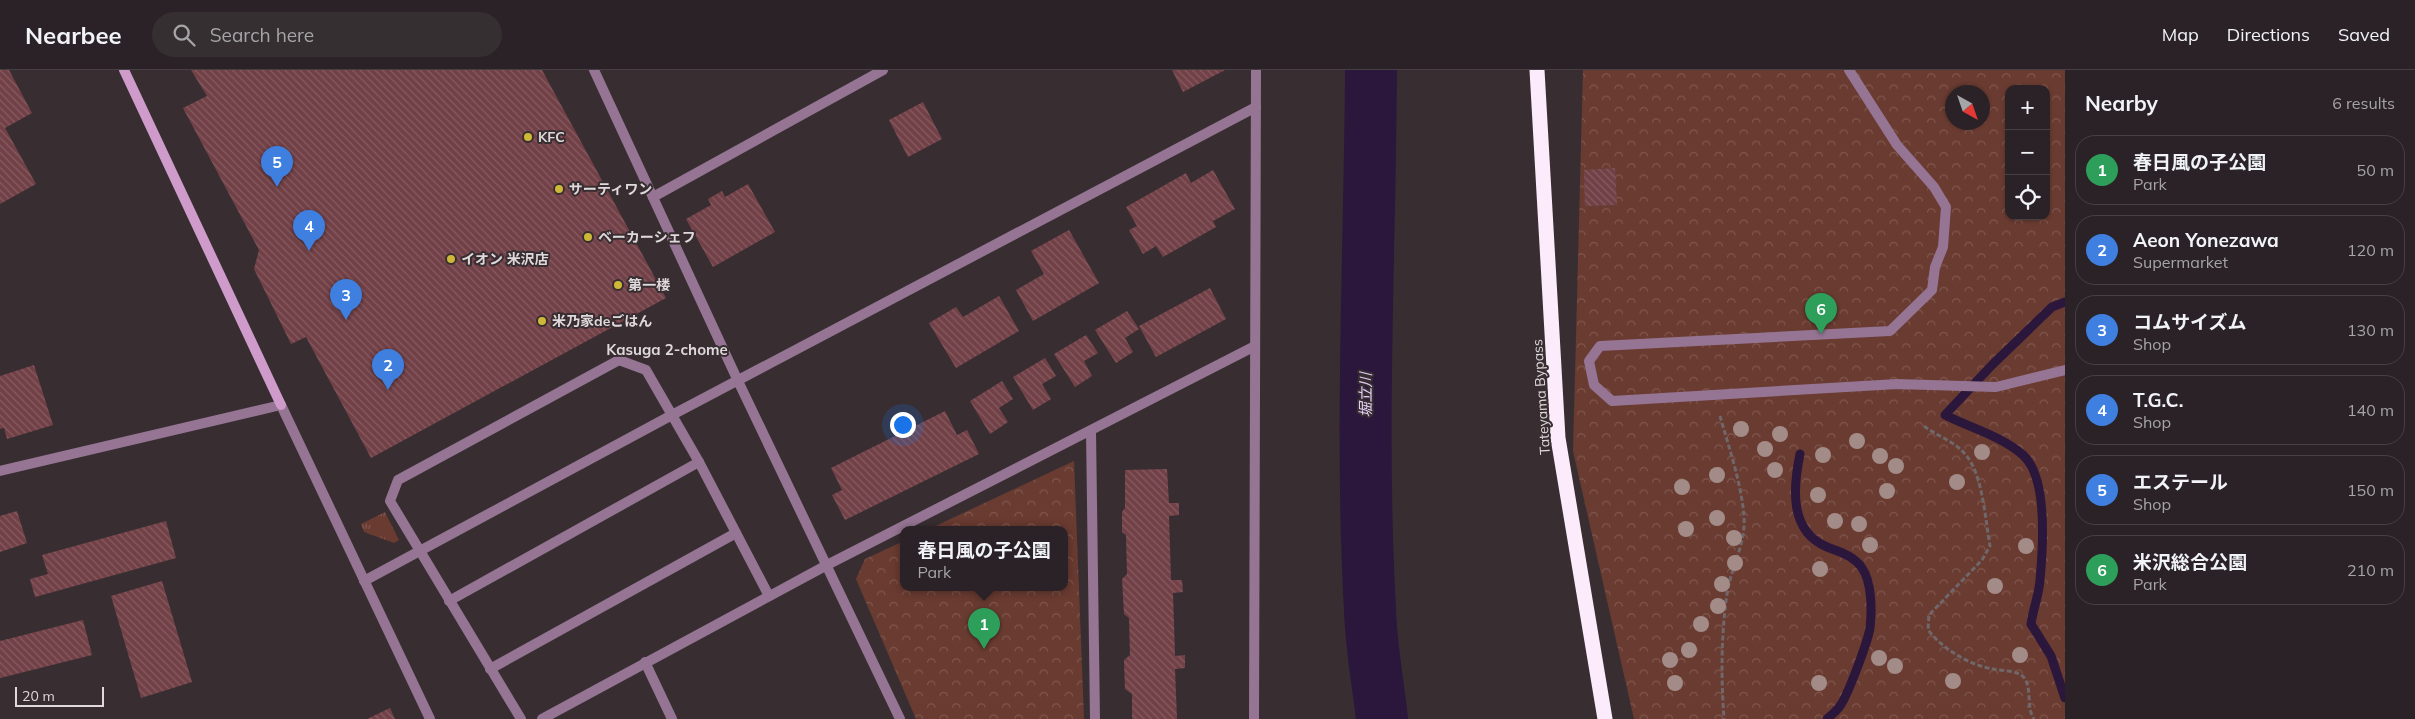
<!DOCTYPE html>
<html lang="en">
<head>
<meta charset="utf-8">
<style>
	body { margin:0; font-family:Mulish,"Noto Sans JP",sans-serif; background:#362f32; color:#f1f3f6 }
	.controls { position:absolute; right:15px; top:15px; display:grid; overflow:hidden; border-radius:10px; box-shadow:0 1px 4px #0004 }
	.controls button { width:45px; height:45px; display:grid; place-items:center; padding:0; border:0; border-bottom:1px solid #463f43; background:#2a2226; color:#f1f3f6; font:25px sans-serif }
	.compass { position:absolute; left:1945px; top:15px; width:45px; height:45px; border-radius:50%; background:#2a2226; box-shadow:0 1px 4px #0004; rotate:140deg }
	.scale { position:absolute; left:15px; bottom:12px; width:89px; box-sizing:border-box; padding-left:5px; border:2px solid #dfd9db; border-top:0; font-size:14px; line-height:18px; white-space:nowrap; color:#dfd9db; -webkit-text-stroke:4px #382e32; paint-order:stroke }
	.you { position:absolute; left:902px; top:354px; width:18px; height:18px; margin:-12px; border:4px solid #fff; border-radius:50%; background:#1a73e8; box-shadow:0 0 0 8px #1a73e833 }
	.badge { display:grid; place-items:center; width:32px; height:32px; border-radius:50%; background:#db2777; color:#fff; font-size:16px; font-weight:700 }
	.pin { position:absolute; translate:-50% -41px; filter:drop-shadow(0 1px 2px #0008) }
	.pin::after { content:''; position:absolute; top:26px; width:18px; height:15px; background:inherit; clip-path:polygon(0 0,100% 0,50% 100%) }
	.popup { position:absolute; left:900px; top:456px; width:168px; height:65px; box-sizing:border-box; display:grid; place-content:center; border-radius:10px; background:#2a2226; filter:drop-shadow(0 1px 4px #0005); font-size:16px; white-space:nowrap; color:#a5a4a7 }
	.popup b { font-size:19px; color:#f1f3f6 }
	.popup::after { content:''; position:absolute; left:50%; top:100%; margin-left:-10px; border:10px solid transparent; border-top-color:#2a2226 }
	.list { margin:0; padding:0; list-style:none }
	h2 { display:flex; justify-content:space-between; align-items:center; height:65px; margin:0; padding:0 20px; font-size:21px }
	h2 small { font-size:16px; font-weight:400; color:#a5a4a7 }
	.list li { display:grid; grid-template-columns:32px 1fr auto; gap:15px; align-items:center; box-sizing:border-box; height:70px; margin:0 10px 10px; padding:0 10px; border:1px solid #463f43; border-radius:20px }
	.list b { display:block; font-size:19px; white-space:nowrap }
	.list p { margin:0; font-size:16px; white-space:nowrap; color:#a5a4a7 }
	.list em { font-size:16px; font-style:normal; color:#a5a4a7 }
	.icon { flex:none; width:28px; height:28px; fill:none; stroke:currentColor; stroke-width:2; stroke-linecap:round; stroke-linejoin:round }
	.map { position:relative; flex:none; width:2065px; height:649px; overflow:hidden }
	header { display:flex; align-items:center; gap:30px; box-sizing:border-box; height:70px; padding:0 25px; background:#2a2226; border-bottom:1px solid #463f43 }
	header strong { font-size:24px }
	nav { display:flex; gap:28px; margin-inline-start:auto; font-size:18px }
	.search { width:350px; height:45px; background:#362f32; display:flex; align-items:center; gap:12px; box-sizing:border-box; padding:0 18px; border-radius:28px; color:#a5a4a7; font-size:19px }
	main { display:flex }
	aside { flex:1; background:#2a2226 }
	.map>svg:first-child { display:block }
	.grass { fill:url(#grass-tufts) }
	.park { fill:url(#park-crowns); fill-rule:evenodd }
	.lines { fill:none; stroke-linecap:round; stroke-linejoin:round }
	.stream { stroke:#2a173b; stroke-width:9 }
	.river { stroke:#2a173b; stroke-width:52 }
	.building { fill:url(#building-back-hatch) }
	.path { stroke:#70676a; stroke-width:3; stroke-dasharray:5 2.5; stroke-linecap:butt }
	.lane { stroke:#957593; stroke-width:10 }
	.street { stroke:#957593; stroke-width:10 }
	.secondary { stroke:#ce9bcb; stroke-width:10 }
	.highway { stroke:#fcebfa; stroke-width:15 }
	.tree { fill:#a38c88 }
	.poi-dot { fill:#ceb837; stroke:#382e32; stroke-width:2 }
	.labels { text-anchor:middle; stroke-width:4; stroke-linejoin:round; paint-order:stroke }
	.poi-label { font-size:14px; font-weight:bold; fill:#dfd9db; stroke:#382e32; text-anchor:start }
	.street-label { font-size:14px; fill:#dfd9db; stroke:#382e32 }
	.neighbourhood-label { font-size:15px; font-weight:bold; fill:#dfd9db; stroke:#382e32 }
	.water-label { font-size:15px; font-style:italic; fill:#e5d1fa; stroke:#382e32 }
</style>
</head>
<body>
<header>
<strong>Nearbee</strong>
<div class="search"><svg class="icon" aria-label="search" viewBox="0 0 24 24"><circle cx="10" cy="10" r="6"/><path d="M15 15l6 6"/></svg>Search here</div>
<nav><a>Map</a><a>Directions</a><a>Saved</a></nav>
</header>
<main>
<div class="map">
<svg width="2065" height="649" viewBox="0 0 2065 649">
	<defs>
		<pattern id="grass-tufts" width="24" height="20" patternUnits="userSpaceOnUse" patternTransform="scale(1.25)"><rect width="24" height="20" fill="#6a3b31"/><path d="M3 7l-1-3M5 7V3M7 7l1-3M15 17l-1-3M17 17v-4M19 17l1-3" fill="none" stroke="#7f574e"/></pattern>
		<pattern id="park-crowns" width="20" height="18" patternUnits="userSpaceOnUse" patternTransform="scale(1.25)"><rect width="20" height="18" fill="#6a3b31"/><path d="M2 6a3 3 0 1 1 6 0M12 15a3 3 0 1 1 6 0" fill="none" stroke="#7f574e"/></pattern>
		<pattern id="building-back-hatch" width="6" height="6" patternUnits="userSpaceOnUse" patternTransform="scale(1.25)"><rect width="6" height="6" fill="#724147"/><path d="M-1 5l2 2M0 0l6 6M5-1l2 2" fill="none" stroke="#865c61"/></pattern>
	</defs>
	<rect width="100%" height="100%" fill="#382e32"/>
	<polygon class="grass" points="385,442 399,470 394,473 364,462 361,454"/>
	<g class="park">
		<path d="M1583 0H2065V649H1634L1573 381ZM2009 19H2046V146H2009ZM1952 22H1982V52H1952Z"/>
		<polygon points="1074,391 1084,649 916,649 856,509 865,489 904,471 904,518 1064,518 1064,460 927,460"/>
	</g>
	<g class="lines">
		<g class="stream">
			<path d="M2065 232 2052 237 1992 295 1945 345C1971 358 2001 366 2023 385 2048 407 2043 478 2040 510 2039 525 2033 539 2031 554L2051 586 2065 628"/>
			<path d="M1800 384C1793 418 1789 461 1827 477 1840 482 1854 486 1862 498 1872 512 1872 541 1870 558 1868 571 1848 625 1840 636 1837 641 1831 645 1827 649"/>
		</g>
		<path class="river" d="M1371 0C1370 180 1360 360 1370 540 1371 576 1378 613 1382 649"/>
	</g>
	<g class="building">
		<polygon points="0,0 9,0 32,43 5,58 36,114 0,134"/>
		<polygon points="191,0 542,0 666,228 371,388 306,267 291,274 254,199 259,180 183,38 207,26"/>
		<polygon points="1172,0 1225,0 1183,22"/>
		<polygon points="923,32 942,69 908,87 889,50"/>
		<polygon points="1615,98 1617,135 1585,136 1584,100"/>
		<polygon points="1213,100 1235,139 1213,151 1216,157 1163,187 1156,176 1143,184 1129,160 1137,156 1126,137 1186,103 1191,113"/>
		<polygon points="748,114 775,162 713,197 686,149 711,135 708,129 722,121 725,127"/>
		<polygon points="1069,160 1099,213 1033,251 1016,220 1044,204 1031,181"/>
		<polygon points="1210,218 1226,249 1156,287 1139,256"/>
		<polygon points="999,226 1019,261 956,298 929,253 956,237 963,247"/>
		<polygon points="1127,241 1139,259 1125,268 1133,282 1116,293 1095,260"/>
		<polygon points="1086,265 1098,283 1084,291 1092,306 1075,317 1054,284"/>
		<polygon points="1045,288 1056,306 1042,314 1051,329 1033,340 1013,307"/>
		<polygon points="34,295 53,355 7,369 4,358 0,359 0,306"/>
		<polygon points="1002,311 1013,329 999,338 1008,352 990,364 970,331"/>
		<polygon points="945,341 957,365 967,360 979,384 845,450 832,425 842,420 831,398"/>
		<polygon points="1167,399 1169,433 1179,433 1179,445 1169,446 1171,510 1182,510 1183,522 1173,523 1175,586 1185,585 1185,598 1175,599 1177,649 1132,649 1132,624 1125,619 1124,590 1130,585 1129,548 1124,544 1122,509 1127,504 1126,465 1122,462 1122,442 1125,438 1125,400"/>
		<polygon points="17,441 27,473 0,482 0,446"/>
		<polygon points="166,451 176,488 35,527 30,509 48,504 42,485"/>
		<polygon points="162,511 192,612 141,628 111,526"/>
		<polygon points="83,550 92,585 0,608 0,571"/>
		<polygon points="390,638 395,649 367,649"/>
	</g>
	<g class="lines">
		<g class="path">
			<path d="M1720 346C1729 378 1741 412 1744 446 1746 474 1731 497 1727 524 1721 565 1721 607 1724 649"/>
			<path d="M1924 356C1937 366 1954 371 1965 384 1983 404 1985 449 1990 476L1982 490 1929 545 1928 560C1943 579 1969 595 1993 599 2002 601 2020 600 2025 609 2032 621 2026 637 2034 649"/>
		</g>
		<g class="lane">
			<polyline points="1849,0 1897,75 1934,117 1946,137 1943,177 1935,197 1932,220 1890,261 1600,276 1589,291 1594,315 1612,331 1897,314 1996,317 2065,300"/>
			<polyline points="449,531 699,392"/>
			<polyline points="490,599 736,463"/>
			<polyline points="521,649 390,431 398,410 619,290 646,300 699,392 769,526"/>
		</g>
		<g class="street">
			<polyline points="594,0 738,311 900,649"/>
			<polyline points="653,127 883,0"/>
			<polyline points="1091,361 1095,649"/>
			<polyline points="0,401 281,335 430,649"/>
			<polyline points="364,511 672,345 1256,37"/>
			<polyline points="645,592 672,649"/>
			<polyline points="542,649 827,495 1255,276"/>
			<polyline points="1254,649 1256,0"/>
		</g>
		<polyline class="secondary" points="124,0 281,335"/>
		<polyline class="highway" points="1537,0 1558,368 1605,649"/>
	</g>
	<g class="tree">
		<circle cx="1741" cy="359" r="8"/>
		<circle cx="1780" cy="364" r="8"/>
		<circle cx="1857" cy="371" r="8"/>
		<circle cx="1765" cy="379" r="8"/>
		<circle cx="1982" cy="382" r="8"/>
		<circle cx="1823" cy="385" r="8"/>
		<circle cx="1880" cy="386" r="8"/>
		<circle cx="1896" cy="396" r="8"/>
		<circle cx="1775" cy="400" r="8"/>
		<circle cx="1717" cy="405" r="8"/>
		<circle cx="1957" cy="412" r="8"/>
		<circle cx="1682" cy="417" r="8"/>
		<circle cx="1887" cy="421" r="8"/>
		<circle cx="1818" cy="425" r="8"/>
		<circle cx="1717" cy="448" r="8"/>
		<circle cx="1835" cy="451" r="8"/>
		<circle cx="1859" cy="454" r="8"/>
		<circle cx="1686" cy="459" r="8"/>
		<circle cx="1734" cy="468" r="8"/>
		<circle cx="1870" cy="475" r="8"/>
		<circle cx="2026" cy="476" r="8"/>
		<circle cx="1735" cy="493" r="8"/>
		<circle cx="1820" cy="499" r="8"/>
		<circle cx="1722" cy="514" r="8"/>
		<circle cx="1995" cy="516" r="8"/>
		<circle cx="1718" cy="536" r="8"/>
		<circle cx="1701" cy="554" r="8"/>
		<circle cx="1689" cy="580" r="8"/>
		<circle cx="2020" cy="585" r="8"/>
		<circle cx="1879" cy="588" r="8"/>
		<circle cx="1670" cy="590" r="8"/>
		<circle cx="1895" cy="596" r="8"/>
		<circle cx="1953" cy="611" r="8"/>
		<circle cx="1675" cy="613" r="8"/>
		<circle cx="1819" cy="613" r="8"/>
	</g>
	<g class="poi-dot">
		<circle cx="528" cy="67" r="5"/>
		<circle cx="559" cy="119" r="5"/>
		<circle cx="588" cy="167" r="5"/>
		<circle cx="451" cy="189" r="5"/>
		<circle cx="618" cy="215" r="5"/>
		<circle cx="542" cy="251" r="5"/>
	</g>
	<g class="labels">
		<g class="poi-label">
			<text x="538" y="72">KFC</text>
			<text x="569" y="124">サーティワン</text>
			<text x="598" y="172">ベーカーシェフ</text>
			<text x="461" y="194">イオン 米沢店</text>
			<text x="628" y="220">第一楼</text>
			<text x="552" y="256">米乃家deごはん</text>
		</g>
		<g class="street-label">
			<text transform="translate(1541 327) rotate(-94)" y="5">Tateyama Bypass</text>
		</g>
		<g class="neighbourhood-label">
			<text x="667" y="285">Kasuga 2-chome</text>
		</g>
		<g class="water-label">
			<text transform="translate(1366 325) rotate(-90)" y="5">堀立川</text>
		</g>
	</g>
</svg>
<div class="controls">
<button>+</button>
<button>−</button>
<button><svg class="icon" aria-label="locate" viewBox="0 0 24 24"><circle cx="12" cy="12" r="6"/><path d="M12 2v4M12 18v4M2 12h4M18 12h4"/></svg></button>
</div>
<svg class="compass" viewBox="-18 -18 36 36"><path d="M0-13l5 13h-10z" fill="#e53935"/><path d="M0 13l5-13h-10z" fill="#a5a4a7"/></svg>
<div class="scale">20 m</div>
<div class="you"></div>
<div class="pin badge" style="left:984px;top:579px;background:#2e9e5b">1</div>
<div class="popup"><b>春日風の子公園</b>Park</div>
<div class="pin badge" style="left:388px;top:320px;background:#3f7fe0">2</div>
<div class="pin badge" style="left:346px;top:250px;background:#3f7fe0">3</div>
<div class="pin badge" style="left:309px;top:181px;background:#3f7fe0">4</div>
<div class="pin badge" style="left:277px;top:117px;background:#3f7fe0">5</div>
<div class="pin badge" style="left:1821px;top:264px;background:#2e9e5b">6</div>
</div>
<aside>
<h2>Nearby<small>6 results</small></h2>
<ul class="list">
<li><span class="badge" style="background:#2e9e5b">1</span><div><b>春日風の子公園</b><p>Park</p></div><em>50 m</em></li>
<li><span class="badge" style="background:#3f7fe0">2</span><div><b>Aeon Yonezawa</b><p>Supermarket</p></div><em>120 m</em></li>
<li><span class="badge" style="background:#3f7fe0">3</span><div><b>コムサイズム</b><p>Shop</p></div><em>130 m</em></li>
<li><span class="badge" style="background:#3f7fe0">4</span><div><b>T.G.C.</b><p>Shop</p></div><em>140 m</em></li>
<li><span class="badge" style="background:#3f7fe0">5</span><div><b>エステール</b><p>Shop</p></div><em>150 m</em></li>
<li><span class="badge" style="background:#2e9e5b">6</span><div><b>米沢総合公園</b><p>Park</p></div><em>210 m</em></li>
</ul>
</aside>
</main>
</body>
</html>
